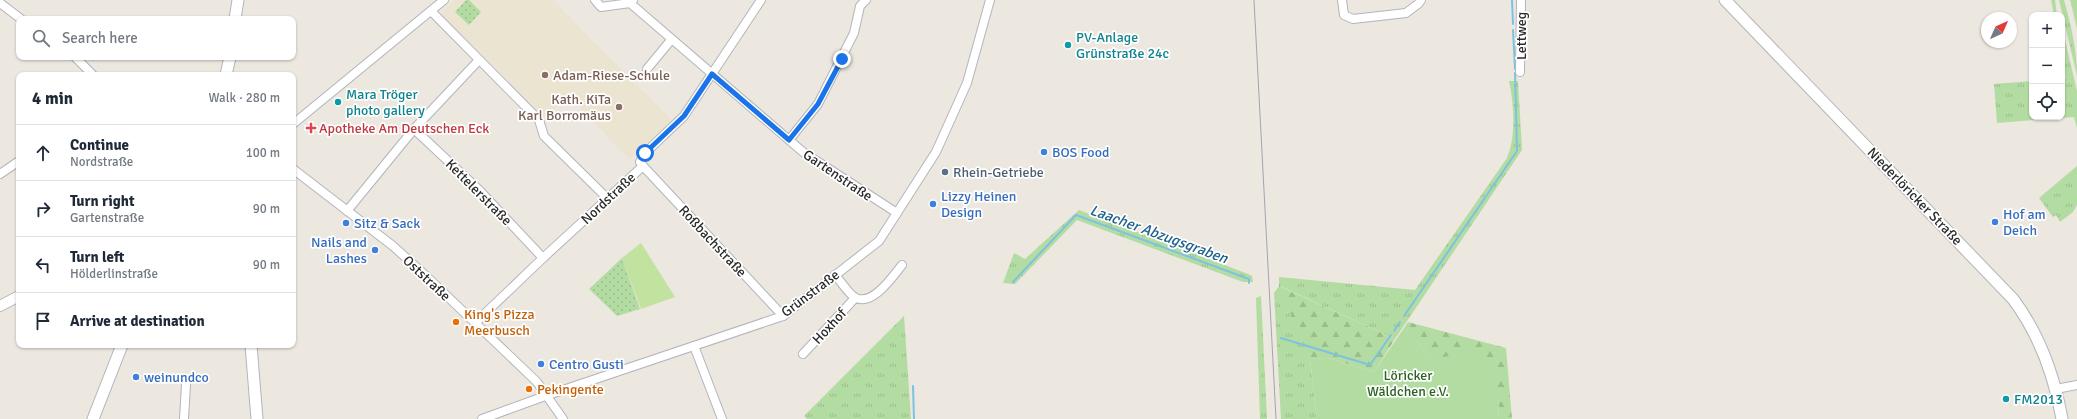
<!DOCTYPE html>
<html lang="en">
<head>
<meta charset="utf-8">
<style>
	body { margin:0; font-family:Signika,sans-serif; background:#f6f6f7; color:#1f2937 }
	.controls { position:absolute; right:12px; top:12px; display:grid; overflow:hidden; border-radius:8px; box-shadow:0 1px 3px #0004 }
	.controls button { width:36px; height:36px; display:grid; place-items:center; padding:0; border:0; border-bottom:1px solid #e0e1e3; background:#fff; color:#1f2937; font:20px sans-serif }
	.compass { position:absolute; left:1981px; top:12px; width:36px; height:36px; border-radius:50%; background:#fff; box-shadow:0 1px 3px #0004; rotate:45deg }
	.stop { position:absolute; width:12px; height:12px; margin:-9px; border:3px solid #1a73e8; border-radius:50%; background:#fff }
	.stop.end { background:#1a73e8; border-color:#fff; box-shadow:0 1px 4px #0008 }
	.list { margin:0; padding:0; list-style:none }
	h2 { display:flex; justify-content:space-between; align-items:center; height:52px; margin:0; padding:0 16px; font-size:17px }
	h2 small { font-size:13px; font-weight:400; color:#747a83 }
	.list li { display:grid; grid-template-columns:26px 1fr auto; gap:12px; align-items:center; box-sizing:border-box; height:56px; padding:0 16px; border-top:1px solid #e0e1e3 }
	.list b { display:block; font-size:15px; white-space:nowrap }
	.list p { margin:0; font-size:13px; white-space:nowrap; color:#747a83 }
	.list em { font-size:13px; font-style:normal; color:#747a83 }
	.icon { flex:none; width:22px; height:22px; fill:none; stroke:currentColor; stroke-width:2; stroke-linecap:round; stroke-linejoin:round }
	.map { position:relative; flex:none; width:2077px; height:419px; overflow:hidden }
	.search { position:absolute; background:#fff; box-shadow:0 1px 3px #0004; left:16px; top:16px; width:280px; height:44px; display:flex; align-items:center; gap:10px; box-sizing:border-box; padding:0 14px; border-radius:8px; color:#747a83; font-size:15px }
	.panel { position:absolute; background:#fff; box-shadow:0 1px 3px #0004; left:16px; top:72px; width:280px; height:276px; border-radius:8px }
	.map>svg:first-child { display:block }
	.education { fill:#ebe4d1 }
	.grass { fill:url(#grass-tufts) }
	.forest { fill:url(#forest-firs) }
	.park { fill:url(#park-dots) }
	.garden { fill:#b3dca2 }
	.pitch { fill:#c2e29f }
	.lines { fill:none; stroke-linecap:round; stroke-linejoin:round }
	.stream { stroke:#7ec2e1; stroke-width:2 }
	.minor-casing { stroke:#b3b5bd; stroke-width:10 }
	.tertiary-casing { stroke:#b3b5bd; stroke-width:12 }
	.secondary-casing { stroke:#b3b5bd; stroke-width:13 }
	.minor { stroke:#fff; stroke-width:8 }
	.tertiary { stroke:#fff; stroke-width:10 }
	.secondary { stroke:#fff; stroke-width:11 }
	.tram { stroke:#a3a4b3; stroke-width:1 }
	.route { stroke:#1a73e8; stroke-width:5 }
	.culture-dot { fill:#0f9aa8; stroke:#fff; stroke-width:1.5 }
	.education-dot { fill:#8d6e63; stroke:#fff; stroke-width:1.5 }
	.health-dot { fill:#e0444e; stroke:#fff; stroke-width:1.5 }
	.shop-dot { fill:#3f7fe0; stroke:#fff; stroke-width:1.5 }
	.service-dot { fill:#5c6f8a; stroke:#fff; stroke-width:1.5 }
	.food-dot { fill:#e8710a; stroke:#fff; stroke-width:1.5 }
	.labels { text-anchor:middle; stroke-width:3.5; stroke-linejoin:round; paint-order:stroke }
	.street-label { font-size:14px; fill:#2b2b2b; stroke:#fff }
	.culture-label { font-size:14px; fill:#0d838f; stroke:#fff; text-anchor:start }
	.education-label { font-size:14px; fill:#785e54; stroke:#fff; text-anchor:start }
	.health-label { font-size:14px; fill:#be3a42; stroke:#fff; text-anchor:start }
	.shop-label { font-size:14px; fill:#366cbe; stroke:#fff; text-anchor:start }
	.service-label { font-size:14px; fill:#4e5e75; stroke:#fff; text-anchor:start }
	.food-label { font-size:14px; fill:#c56008; stroke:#fff; text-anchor:start }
	.park-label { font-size:14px; fill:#2d6123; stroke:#fff }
	.water-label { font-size:15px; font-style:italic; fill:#1d618e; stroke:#fff }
</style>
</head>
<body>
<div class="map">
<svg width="2077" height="419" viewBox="0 0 2077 419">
	<defs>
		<pattern id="grass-tufts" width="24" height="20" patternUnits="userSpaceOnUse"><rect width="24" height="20" fill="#b3dca2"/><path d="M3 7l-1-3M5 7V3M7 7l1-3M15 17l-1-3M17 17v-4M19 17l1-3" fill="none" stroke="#9abd8c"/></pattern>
		<pattern id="forest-firs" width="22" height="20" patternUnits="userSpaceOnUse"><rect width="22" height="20" fill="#b3dca2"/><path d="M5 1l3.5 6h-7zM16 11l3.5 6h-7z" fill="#9abd8c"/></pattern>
		<pattern id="park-dots" width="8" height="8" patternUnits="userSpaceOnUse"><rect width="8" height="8" fill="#b3dca2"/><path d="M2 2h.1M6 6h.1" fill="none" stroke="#9abd8c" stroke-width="1.8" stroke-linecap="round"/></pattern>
	</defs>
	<rect width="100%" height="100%" fill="#ece7df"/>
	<polygon class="education" points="455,0 553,0 671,120 629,159 568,95 545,117 441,14"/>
	<g class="grass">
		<polygon points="2051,0 2055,0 2057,15 2054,15"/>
		<path d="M2059 0H2064C2071 25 2077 50 2077 76Z"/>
		<polygon points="2070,0 2077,0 2077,29 2071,3"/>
		<polygon points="2062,27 2077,91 2077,128 2074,117 1997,123 1994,84 2032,81 2032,117 2062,117 2062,78 2066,78 2062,58"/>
		<path d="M1509 81H1518L1522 150 1395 339 1280 286 1310 359 1317 419H1281L1274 293 1279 286V277L1415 290 1507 158C1516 138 1514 103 1509 81Z"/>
		<polygon points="2077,166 2077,205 2073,212 2060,222 2056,215 2053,217 2039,198"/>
		<polygon points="1079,210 1248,274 1252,276 1253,282 1243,282 1077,220 1015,284 1003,283 1014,253 1025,259"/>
		<polygon points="1261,296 1267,419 1260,419 1256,298"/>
		<polygon points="904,316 911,419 807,419 804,416"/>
	</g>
	<g class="forest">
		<polygon points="1279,286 1395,339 1374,372 1328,358 1310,359"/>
		<polygon points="1408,322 1506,348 1512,419 1499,419 1498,394 1434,360 1404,328"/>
	</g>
	<g class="park">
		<polygon points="466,0 469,0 481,12 469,25 455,12"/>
		<polygon points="622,258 640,309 617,316 589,289"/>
	</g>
	<polygon class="garden" points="1404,328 1434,360 1484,346 1498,394 1499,419 1317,419 1310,359 1328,358 1374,372"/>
	<polygon class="pitch" points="641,243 675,297 641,309 622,258"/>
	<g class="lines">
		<g class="stream">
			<polyline points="1512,0 1513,24"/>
			<polyline points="1513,30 1515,69"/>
			<polyline points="1013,282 1076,215 1249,279 1249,283"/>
			<polyline points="1404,316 1517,151 1515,73"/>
			<polyline points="1394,331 1400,322"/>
			<polyline points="1281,338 1370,365 1391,335"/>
			<polyline points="913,386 914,419"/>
		</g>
		<defs>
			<g id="minor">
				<polyline points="595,0 601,7 630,3"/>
				<polyline points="633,0 630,3 803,152 897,213"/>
				<polyline points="1342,0 1344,15 1353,19 1406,13 1418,4 1421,0"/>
				<polyline points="0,3 21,19"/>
				<polyline points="431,11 539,120 544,136 608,199"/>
				<polyline points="75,57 93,75"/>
				<polyline points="647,69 671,40"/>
				<polyline points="1520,72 1521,0"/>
				<polyline points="293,124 444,0"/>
				<polyline points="414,129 480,191 543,258"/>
				<polyline points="789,140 818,104 854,33 860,6 866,0"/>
				<polyline points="643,166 783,316"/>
				<polyline points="293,169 393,246 425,275 537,382 563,419"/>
				<polyline points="0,174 19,161"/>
				<polyline points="347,211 414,129 479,60"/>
				<path d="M835 275C841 281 849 295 856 298 873 306 893 276 902 265"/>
				<polyline points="475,323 543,258 643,166 640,162 645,153 684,116 761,0"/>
				<polyline points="694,346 722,419"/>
				<polyline points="803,354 855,298"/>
				<polyline points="2056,389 2077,385"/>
				<polyline points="184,419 186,385"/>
				<polyline points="482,419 548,395 783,316 879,241 936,152 967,83 990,0"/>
			</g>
			<polyline id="tertiary" points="0,306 19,296"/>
			<g id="secondary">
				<path d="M1725 0 2013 299C2040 335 2054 374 2062 419"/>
				<polyline points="235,19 238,0"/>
				<polyline points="226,75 230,57"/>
				<polyline points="251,345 257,419"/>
				<polyline points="93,419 122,345"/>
			</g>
		</defs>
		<use href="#minor" class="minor-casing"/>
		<use href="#tertiary" class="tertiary-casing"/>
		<use href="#secondary" class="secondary-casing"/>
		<use href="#minor" class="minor"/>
		<use href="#tertiary" class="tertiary"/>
		<use href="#secondary" class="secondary"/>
		<polyline class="tram" points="1254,0 1276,419"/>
	</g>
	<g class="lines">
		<polyline class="route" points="645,153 684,116 712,74 789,140 818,104 842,59"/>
	</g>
	<g class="culture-dot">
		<circle cx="1068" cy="45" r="4"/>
		<circle cx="338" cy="102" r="4"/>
		<circle cx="2006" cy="399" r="4"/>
	</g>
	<g class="education-dot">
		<circle cx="545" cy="75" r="4"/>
		<circle cx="619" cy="107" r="4"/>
	</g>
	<path class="health-dot" d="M309 122h4v4h4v4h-4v4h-4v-4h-4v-4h4z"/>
	<g class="shop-dot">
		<circle cx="1044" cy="152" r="4"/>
		<circle cx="933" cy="204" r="4"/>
		<circle cx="1995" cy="222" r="4"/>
		<circle cx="346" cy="223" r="4"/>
		<circle cx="375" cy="250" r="4"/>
		<circle cx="541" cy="364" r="4"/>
		<circle cx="136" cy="377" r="4"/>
	</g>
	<circle class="service-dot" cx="945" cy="172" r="4"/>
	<g class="food-dot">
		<circle cx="456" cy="322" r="4"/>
		<circle cx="529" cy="389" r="4"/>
	</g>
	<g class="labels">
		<g class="street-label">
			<text transform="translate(1521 36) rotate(-90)" y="5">Lettweg</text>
			<text transform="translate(838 175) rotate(34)" y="5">Gartenstraße</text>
			<text transform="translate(479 192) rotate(45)" y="5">Kettelerstraße</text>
			<text transform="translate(1915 196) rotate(46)" y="5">Niederlöricker Straße</text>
			<text transform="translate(608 198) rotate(-43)" y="5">Nordstraße</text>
			<text transform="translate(713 241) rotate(47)" y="5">Roßbachstraße</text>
			<text transform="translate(427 278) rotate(43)" y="5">Oststraße</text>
			<text transform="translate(810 293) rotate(-37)" y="5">Grünstraße</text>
			<text transform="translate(829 326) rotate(-47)" y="5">Hoxhof</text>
		</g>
		<g class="culture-label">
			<text x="1076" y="42">PV-Anlage<tspan x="1076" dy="16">Grünstraße 24c</tspan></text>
			<text x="346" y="99">Mara Tröger<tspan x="346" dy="16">photo gallery</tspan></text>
			<text x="2014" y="404">FM2013</text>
		</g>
		<g class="education-label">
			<text x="553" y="80">Adam-Riese-Schule</text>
			<text x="611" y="104" text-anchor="end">Kath. KiTa<tspan x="611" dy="16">Karl Borromäus</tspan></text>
		</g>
		<g class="health-label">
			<text x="319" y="133">Apotheke Am Deutschen Eck</text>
		</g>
		<g class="shop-label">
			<text x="1052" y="157">BOS Food</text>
			<text x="941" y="201">Lizzy Heinen<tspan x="941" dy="16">Design</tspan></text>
			<text x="2003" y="219">Hof am<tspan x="2003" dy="16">Deich</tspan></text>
			<text x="354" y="228">Sitz &amp; Sack</text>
			<text x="367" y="247" text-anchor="end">Nails and<tspan x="367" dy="16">Lashes</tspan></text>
			<text x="549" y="369">Centro Gusti</text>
			<text x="144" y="382">weinundco</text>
		</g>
		<g class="service-label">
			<text x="953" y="177">Rhein-Getriebe</text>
		</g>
		<g class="food-label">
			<text x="464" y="319">King's Pizza<tspan x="464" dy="16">Meerbusch</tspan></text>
			<text x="537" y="394">Pekingente</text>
		</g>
		<g class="park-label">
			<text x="1408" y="380">Löricker<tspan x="1408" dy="16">Wäldchen e.V.</tspan></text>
		</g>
		<g class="water-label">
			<text transform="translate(1159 234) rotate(20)" y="5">Laacher Abzugsgraben</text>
		</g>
	</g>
</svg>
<div class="controls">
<button>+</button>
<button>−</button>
<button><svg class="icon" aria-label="locate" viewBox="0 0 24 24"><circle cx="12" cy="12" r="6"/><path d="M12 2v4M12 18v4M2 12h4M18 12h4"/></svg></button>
</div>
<svg class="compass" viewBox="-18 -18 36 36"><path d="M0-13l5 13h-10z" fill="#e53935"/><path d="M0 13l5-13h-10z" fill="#747a83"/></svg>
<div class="stop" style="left:645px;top:153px"></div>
<div class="stop end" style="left:842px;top:59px"></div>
<div class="search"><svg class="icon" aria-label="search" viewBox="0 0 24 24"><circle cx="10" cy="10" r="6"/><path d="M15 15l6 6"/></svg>Search here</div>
<section class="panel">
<h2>4 min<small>Walk · 280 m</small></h2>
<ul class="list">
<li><svg class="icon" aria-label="ahead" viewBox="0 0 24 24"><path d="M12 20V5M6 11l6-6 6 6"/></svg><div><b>Continue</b><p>Nordstraße</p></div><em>100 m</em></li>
<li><svg class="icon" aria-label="right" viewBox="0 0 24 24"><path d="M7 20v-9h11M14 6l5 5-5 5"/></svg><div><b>Turn right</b><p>Gartenstraße</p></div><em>90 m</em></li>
<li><svg class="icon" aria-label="left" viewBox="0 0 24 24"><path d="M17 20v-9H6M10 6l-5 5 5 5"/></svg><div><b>Turn left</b><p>Hölderlinstraße</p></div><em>90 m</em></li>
<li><svg class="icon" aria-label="arrive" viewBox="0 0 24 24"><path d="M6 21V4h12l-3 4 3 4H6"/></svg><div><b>Arrive at destination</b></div></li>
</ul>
</section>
</div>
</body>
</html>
